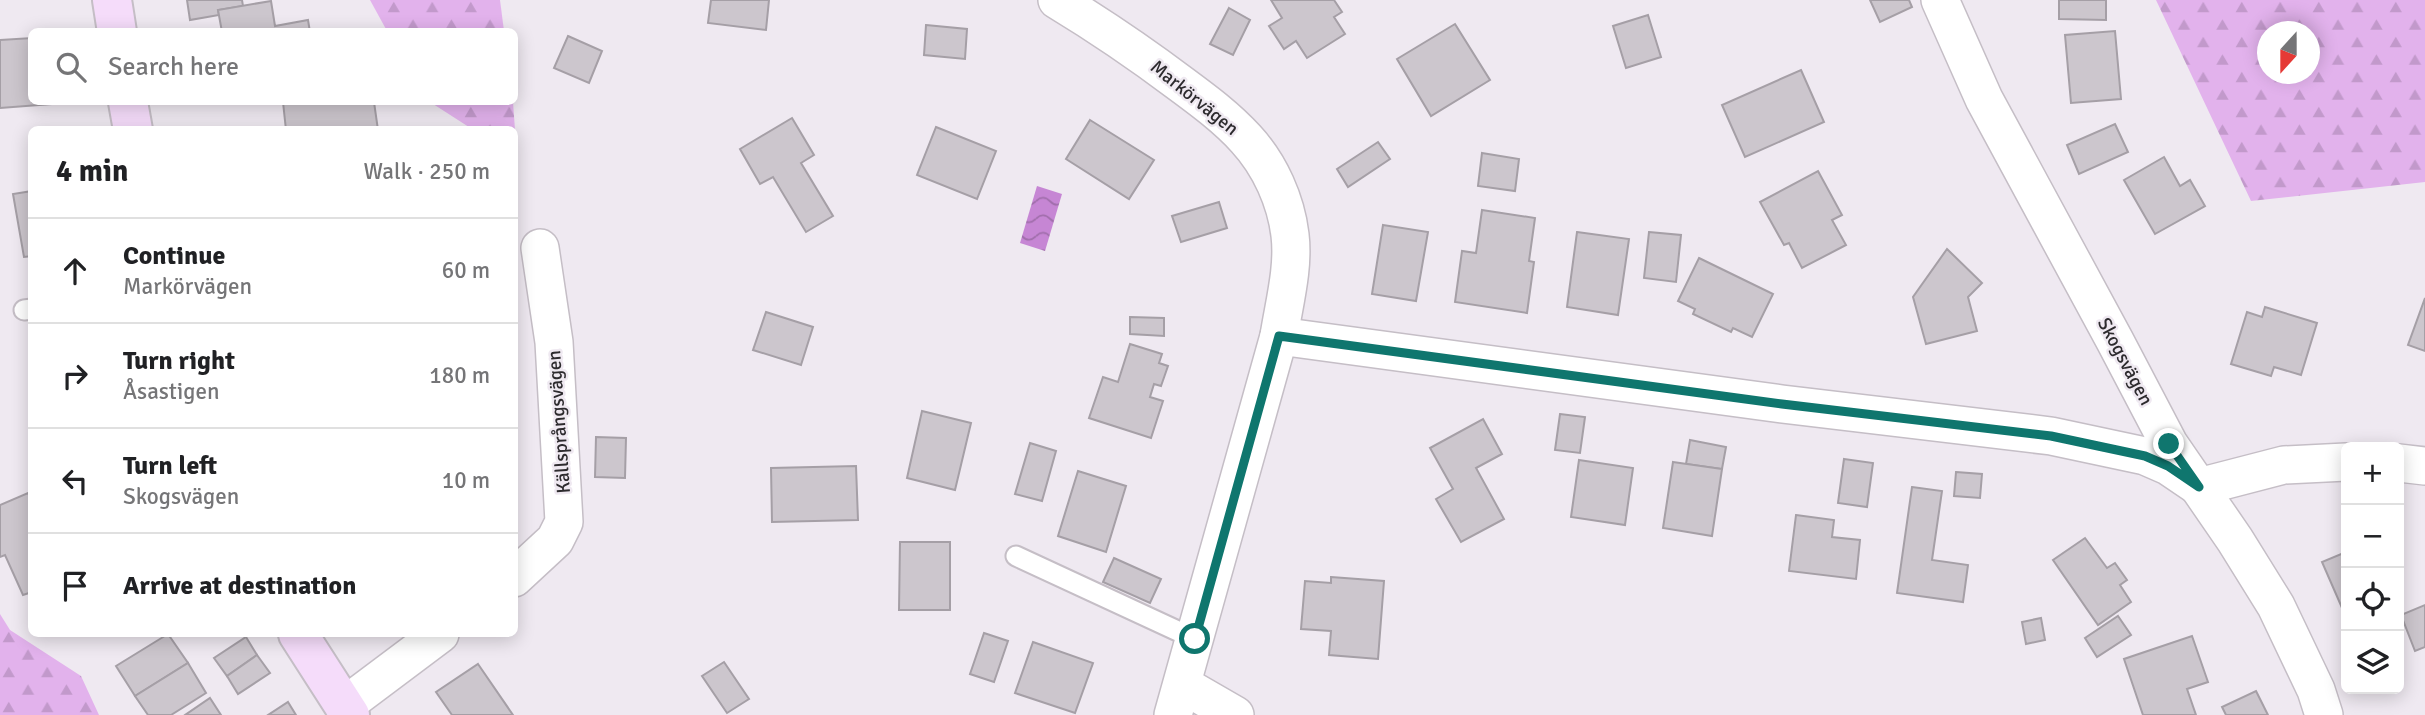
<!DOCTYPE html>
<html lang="en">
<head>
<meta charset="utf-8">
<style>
	body { margin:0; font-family:Signika,sans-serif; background:#f2f2f2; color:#202124 }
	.controls { position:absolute; right:21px; bottom:21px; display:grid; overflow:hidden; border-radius:10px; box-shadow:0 4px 18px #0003 }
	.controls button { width:63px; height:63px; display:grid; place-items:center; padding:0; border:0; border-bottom:2px solid #e0e0e0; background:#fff; color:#202124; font:35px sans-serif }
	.compass { position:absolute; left:2257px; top:21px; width:63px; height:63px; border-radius:50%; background:#fff; box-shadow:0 4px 18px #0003; rotate:201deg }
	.stop { position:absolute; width:21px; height:21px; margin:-16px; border:5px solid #0f766e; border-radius:50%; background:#fff }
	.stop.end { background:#0f766e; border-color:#fff; box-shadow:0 2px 7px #0008 }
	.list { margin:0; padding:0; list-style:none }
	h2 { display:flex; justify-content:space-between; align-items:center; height:91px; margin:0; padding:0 28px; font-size:30px }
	h2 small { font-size:23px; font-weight:400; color:#757577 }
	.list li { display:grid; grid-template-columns:46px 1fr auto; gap:21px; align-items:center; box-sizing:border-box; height:105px; padding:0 28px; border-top:2px solid #e0e0e0 }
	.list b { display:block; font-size:26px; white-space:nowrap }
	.list p { margin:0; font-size:23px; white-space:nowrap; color:#757577 }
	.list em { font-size:23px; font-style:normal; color:#757577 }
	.icon { flex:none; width:38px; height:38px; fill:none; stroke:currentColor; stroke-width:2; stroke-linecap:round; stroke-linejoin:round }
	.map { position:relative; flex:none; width:2425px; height:715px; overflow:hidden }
	.search { position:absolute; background:#fff; box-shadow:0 4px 18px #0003; left:28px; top:28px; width:490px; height:77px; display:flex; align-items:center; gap:18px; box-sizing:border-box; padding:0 24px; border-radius:10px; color:#757577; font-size:26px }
	.panel { position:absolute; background:#fff; box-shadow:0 4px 18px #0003; left:28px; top:126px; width:490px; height:511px; border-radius:10px }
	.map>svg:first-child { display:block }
	.forest { fill:url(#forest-firs); fill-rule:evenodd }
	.water { fill:url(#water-waves) }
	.building { fill:#ccc6cd; stroke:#a59fa6; stroke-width:2 }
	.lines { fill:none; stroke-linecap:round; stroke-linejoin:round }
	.lane-casing { stroke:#c5bec6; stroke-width:23 }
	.street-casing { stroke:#c5bec6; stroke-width:40 }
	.secondary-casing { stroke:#c5bec6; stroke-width:42 }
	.lane { stroke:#fff; stroke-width:19 }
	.street { stroke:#fff; stroke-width:37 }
	.secondary { stroke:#f5dcfa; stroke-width:38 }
	.route { stroke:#0f766e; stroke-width:9 }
	.labels { text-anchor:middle; stroke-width:5; stroke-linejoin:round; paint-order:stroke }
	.street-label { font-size:19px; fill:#2d2b2e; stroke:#efe9f1 }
</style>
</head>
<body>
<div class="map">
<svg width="2425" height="715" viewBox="0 0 2425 715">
	<defs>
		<pattern id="forest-firs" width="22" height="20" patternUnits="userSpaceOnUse" patternTransform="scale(1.75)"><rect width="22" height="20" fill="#e2b2ec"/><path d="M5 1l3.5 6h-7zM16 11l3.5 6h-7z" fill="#c299cb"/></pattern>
		<pattern id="water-waves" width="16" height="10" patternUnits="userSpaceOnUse" patternTransform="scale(1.75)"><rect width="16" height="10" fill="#c686d4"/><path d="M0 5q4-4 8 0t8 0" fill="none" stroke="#a16eac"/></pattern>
	</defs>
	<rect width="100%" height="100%" fill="#efe9f1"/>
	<g class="forest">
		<polygon points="370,0 500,0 504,31 387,31"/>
		<path d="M2156 0H2425V182L2251 201ZM2268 32H2310V74H2268Z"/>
		<polygon points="430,102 513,102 517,158 515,156 514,130 472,129"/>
		<polygon points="0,614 10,630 81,676 99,715 0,715"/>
	</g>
	<polygon class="water" points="1037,186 1062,194 1045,251 1020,243"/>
	<g class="building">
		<polygon points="187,0 242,0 243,6 218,10 219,15 190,20"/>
		<polygon points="711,0 769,0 766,30 708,23"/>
		<polygon points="1271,0 1334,0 1342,12 1334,17 1345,34 1307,58 1296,41 1284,49 1269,26 1282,18"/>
		<polygon points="1870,0 1909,0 1912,7 1880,22"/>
		<polygon points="2059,0 2106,0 2106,20 2059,19"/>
		<polygon points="271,1 275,26 308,20 310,32 222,32 218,10"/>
		<polygon points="1229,8 1250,20 1233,55 1210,44"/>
		<polygon points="1648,15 1661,57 1626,68 1613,26"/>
		<polygon points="1455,24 1490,80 1431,116 1397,59"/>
		<polygon points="926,25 967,29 965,59 924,55"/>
		<polygon points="2115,31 2121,99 2071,103 2065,35"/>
		<polygon points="568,36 602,51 589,83 554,68"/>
		<polygon points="32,38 32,102 65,103 0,108 0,40"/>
		<polygon points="1801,70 1824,122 1745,157 1722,105"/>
		<polygon points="283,102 374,102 378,130 286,130"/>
		<polygon points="792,118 814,155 801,163 833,216 806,232 773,177 760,184 740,149"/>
		<polygon points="1090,120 1154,160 1129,199 1066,159"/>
		<polygon points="2115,124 2128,152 2079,174 2067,145"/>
		<polygon points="936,127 996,151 977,199 917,175"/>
		<polygon points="1378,142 1390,159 1348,187 1337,169"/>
		<polygon points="1482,153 1519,159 1515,191 1478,186"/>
		<polygon points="2164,157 2180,186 2190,180 2205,206 2155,234 2124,180"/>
		<polygon points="1818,171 1842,215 1832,220 1846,245 1802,268 1789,243 1784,245 1760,202"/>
		<polygon points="32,191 32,256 24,257 13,194"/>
		<polygon points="1219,202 1227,228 1181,242 1172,216"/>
		<polygon points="1482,210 1535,218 1529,261 1534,262 1527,313 1455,302 1462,251 1476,253"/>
		<polygon points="1383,225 1428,232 1416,301 1372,294"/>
		<polygon points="1577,232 1629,239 1618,315 1567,307"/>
		<polygon points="1649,232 1681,235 1676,282 1644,278"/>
		<polygon points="1947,249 1982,283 1968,297 1977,331 1926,344 1913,297"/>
		<polygon points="1699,258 1773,294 1752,337 1733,328 1731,332 1693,314 1695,309 1678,301"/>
		<polygon points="2425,298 2425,351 2408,345"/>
		<polygon points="2265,307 2317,323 2301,375 2274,367 2271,376 2231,364 2247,312 2262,317"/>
		<polygon points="766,312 813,327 801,365 753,350"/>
		<polygon points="1130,317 1164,318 1164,336 1130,334"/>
		<polygon points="1130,344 1162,354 1159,363 1168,366 1161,386 1154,384 1150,397 1163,401 1151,438 1089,418 1103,377 1118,382"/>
		<polygon points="922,411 971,423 955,490 907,478"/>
		<polygon points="1560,414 1585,417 1580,453 1555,450"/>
		<polygon points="1483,419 1502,454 1476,468 1504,519 1461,542 1436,499 1453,489 1430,448"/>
		<polygon points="596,437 626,438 625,478 595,477"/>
		<polygon points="1690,440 1726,447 1722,469 1686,464"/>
		<polygon points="1030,443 1056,451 1042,501 1015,494"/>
		<polygon points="1844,459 1873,463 1867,507 1838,503"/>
		<polygon points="1579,460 1633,468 1625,525 1571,517"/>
		<polygon points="1673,462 1722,469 1712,536 1663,528"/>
		<polygon points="856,466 858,520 772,522 771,468"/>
		<polygon points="1078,471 1126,486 1106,552 1058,536"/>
		<polygon points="1956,472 1982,474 1980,498 1954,496"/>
		<polygon points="1912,487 1942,491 1932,560 1968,565 1963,602 1897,593"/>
		<polygon points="28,493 32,501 32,592 23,595 5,555 0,557 0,505"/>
		<polygon points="1796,515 1834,520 1832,537 1860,540 1856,579 1789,571"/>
		<polygon points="2085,538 2107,568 2115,563 2127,580 2120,585 2131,602 2098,625 2053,560"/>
		<polygon points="900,542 950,542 950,610 899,610"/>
		<polygon points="2346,552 2346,617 2322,562"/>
		<polygon points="1114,558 1161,579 1150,603 1103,582"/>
		<polygon points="1331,577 1384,581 1378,659 1329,655 1331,631 1301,629 1305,581 1331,583"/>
		<polygon points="2425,605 2425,647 2415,651 2401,615"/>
		<polygon points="2118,616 2131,635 2097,657 2085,638"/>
		<polygon points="2041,618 2045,640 2026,644 2022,622"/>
		<polygon points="984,633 1008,641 994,682 970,674"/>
		<polygon points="168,634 188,663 135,696 116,666"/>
		<polygon points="2192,636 2208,682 2187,689 2196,715 2143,715 2124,659"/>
		<polygon points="246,637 257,655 227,676 214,658"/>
		<polygon points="1033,642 1093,663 1075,713 1015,693"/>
		<polygon points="257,655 270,673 238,694 227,676"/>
		<polygon points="724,662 749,699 727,713 702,676"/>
		<polygon points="188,663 206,693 171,715 148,715 135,696"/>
		<polygon points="478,664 513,715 452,715 436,692"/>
		<polygon points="2256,691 2268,715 2226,715 2222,707"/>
		<polygon points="210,698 221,715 185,715"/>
		<polygon points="288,702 296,715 268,715"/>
	</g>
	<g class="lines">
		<defs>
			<g id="lane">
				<polyline points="24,310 32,309"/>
				<polyline points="1016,556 1195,639"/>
			</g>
			<g id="street">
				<path d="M1057 0C1100 26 1141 54 1181 84 1204 101 1227 118 1246 139 1270 165 1286 201 1290 235 1294 268 1284 304 1279 336L1173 715"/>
				<polyline points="1940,0 1984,99 2115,341 2169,444 2235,540 2276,606 2316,690 2324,715"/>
				<polyline points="1279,336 1782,404 2051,436 2145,456 2168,466 2199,487 2284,465 2346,462"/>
				<polyline points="2399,463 2425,466"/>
				<polyline points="514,578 555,540 564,522 554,342 540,248"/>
				<polyline points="1183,685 1235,715"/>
				<polyline points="344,706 440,634"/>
			</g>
			<g id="secondary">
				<polyline points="112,0 117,32"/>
				<polyline points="128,102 133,130"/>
				<polyline points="298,634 350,715"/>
			</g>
		</defs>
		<use href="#lane" class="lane-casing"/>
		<use href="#street" class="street-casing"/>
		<use href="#secondary" class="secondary-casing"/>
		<use href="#lane" class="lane"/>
		<use href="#street" class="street"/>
		<use href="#secondary" class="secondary"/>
	</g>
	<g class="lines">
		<polyline class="route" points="1195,639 1279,336 1782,404 2051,436 2145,456 2168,466 2199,487 2169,444"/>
	</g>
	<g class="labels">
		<g class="street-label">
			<text transform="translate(1195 97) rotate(39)" y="7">Markörvägen</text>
			<text transform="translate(2126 361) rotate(62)" y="7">Skogsvägen</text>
			<text transform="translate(558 422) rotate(-94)" y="7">Källsprångsvägen</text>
		</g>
	</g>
</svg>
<div class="controls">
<button>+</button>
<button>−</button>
<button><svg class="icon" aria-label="locate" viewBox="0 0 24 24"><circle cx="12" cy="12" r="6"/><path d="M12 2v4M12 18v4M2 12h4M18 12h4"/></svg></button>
<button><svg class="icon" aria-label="layers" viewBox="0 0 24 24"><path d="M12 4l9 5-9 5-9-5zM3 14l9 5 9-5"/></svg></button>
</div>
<svg class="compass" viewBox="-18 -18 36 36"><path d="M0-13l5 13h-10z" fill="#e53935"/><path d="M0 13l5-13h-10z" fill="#757577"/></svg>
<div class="stop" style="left:1195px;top:639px"></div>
<div class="stop end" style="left:2169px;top:444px"></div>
<div class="search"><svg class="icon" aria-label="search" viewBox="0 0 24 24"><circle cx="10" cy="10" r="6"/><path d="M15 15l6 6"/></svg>Search here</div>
<section class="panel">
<h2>4 min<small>Walk · 250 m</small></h2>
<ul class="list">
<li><svg class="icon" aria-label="ahead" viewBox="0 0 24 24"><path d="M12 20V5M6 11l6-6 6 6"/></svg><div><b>Continue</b><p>Markörvägen</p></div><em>60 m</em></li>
<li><svg class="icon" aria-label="right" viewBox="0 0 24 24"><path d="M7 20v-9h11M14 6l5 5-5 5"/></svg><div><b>Turn right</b><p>Åsastigen</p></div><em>180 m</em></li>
<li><svg class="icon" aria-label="left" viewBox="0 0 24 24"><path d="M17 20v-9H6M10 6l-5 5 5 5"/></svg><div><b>Turn left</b><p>Skogsvägen</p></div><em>10 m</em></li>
<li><svg class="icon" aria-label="arrive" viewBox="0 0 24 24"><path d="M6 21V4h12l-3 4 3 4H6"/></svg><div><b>Arrive at destination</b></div></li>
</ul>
</section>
</div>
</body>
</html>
